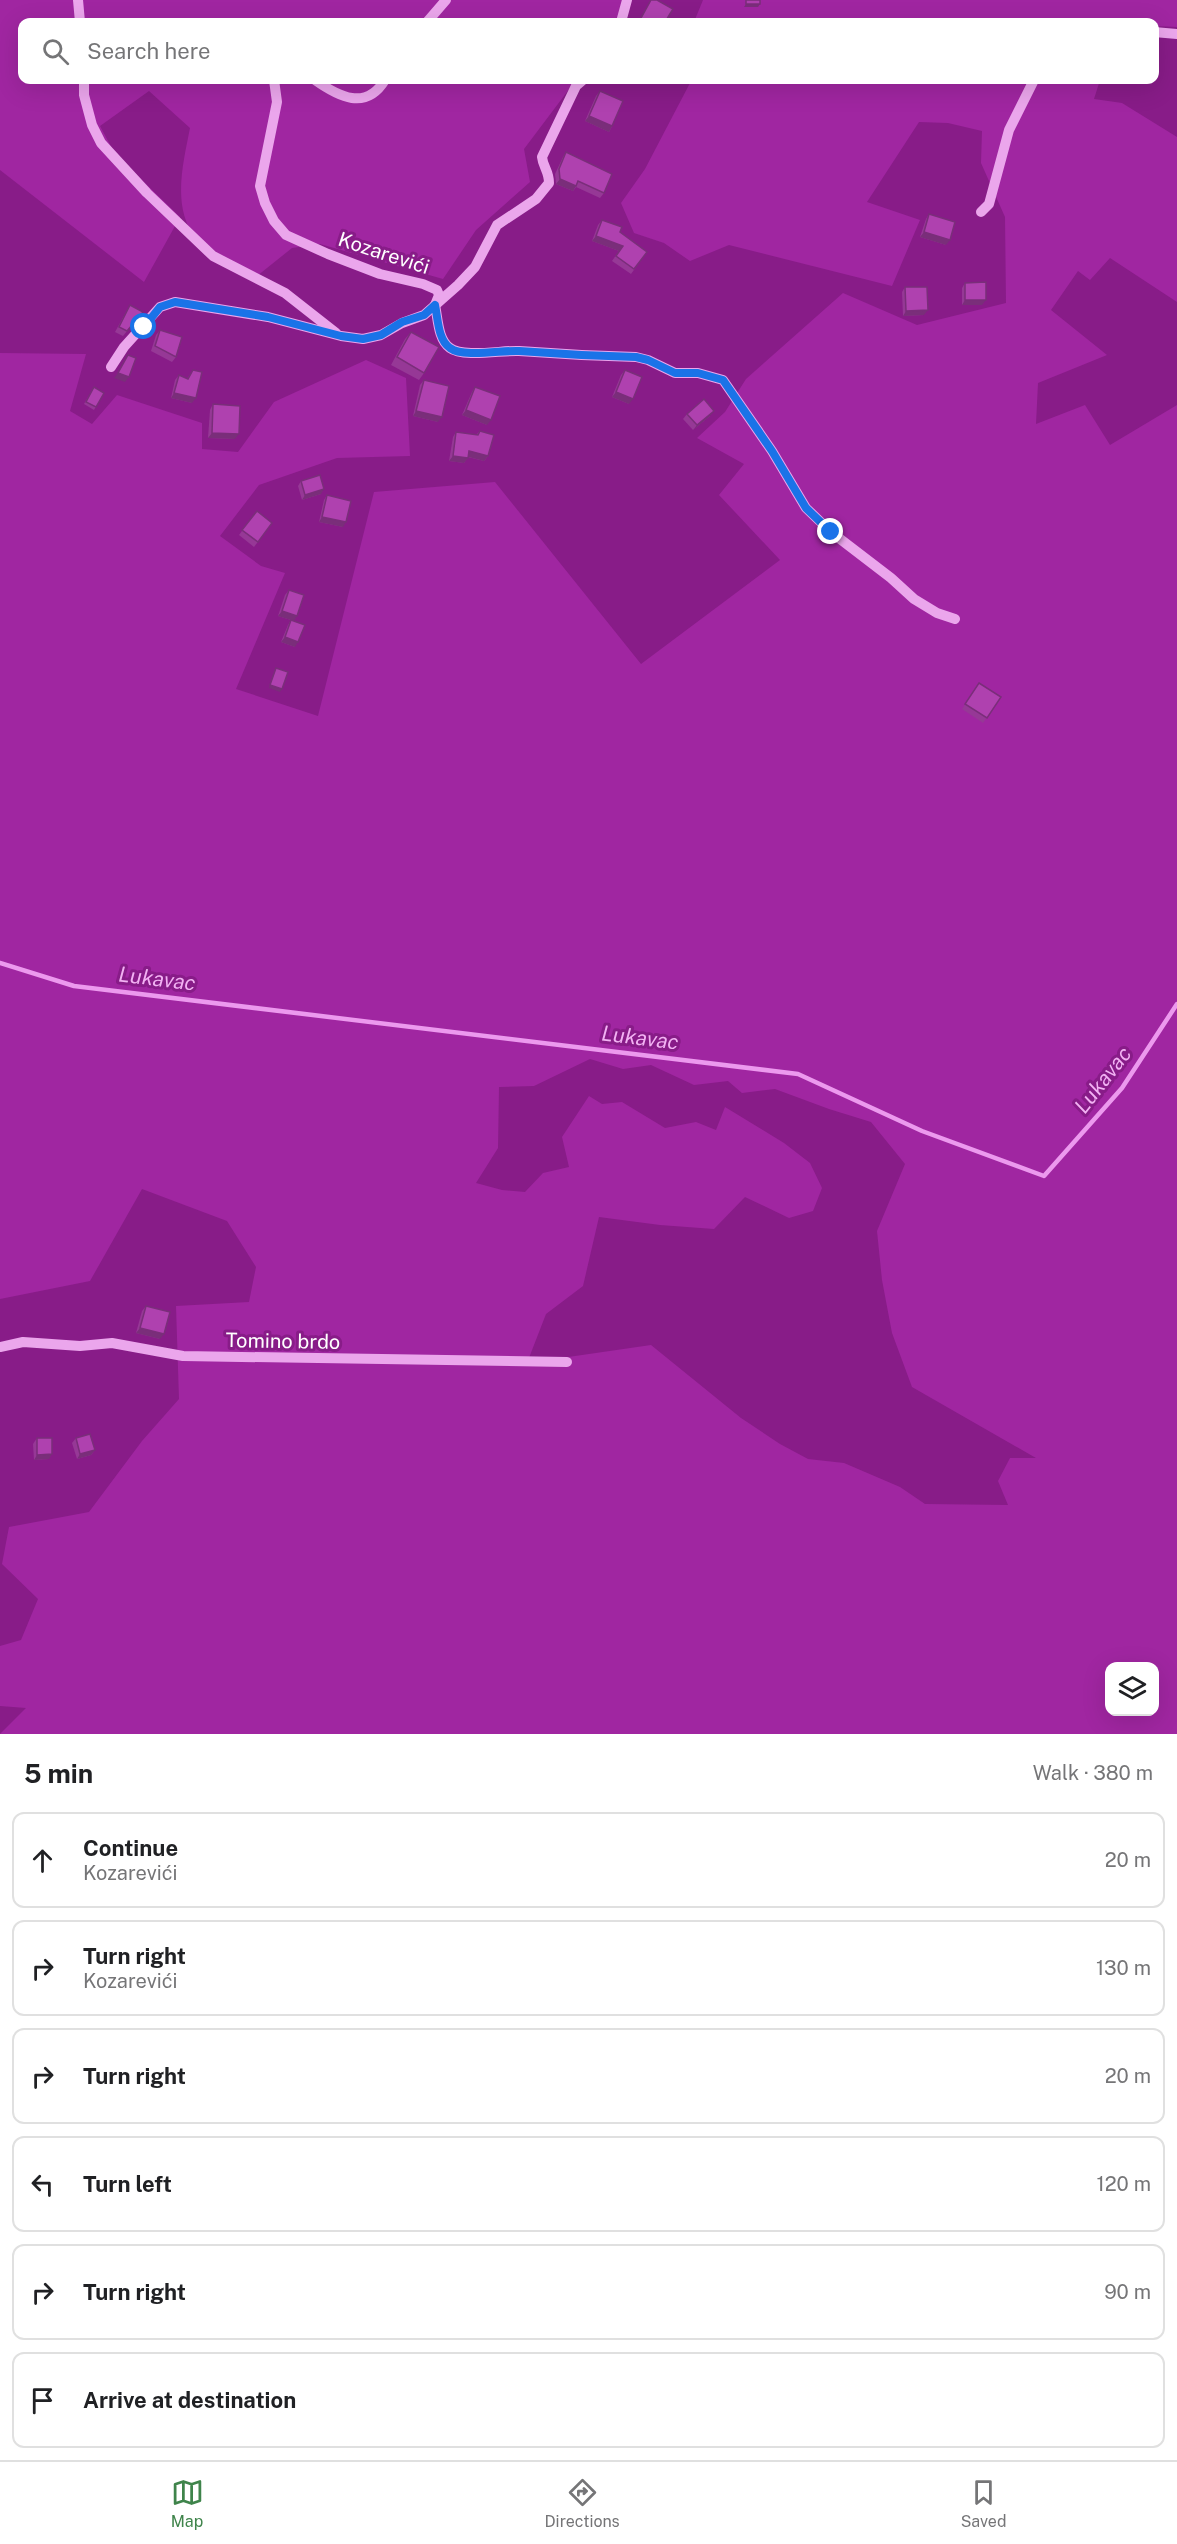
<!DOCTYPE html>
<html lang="en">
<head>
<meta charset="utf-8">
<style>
	body { margin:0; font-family:"Public Sans",sans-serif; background:#f2f2f2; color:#202124 }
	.controls { position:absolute; right:18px; bottom:18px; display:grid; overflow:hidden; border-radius:12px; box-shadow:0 6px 24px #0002 }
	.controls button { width:54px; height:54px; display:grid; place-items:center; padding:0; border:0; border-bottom:2px solid #e0e0e0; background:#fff; color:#202124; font:30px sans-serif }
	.stop { position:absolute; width:18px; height:18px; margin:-14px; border:4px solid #1a73e8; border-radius:50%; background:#fff }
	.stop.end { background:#1a73e8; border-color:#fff; box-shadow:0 2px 6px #0008 }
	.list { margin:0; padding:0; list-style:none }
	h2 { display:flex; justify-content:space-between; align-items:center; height:78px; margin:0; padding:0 24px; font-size:26px }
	h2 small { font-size:20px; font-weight:400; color:#757577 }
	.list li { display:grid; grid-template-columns:39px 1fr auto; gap:18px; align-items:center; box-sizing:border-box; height:96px; margin:0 12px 12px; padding:0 12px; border:2px solid #e0e0e0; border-radius:12px }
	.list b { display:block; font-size:22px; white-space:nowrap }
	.list p { margin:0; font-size:20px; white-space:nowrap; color:#757577 }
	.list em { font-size:20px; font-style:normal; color:#757577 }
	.icon { flex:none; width:33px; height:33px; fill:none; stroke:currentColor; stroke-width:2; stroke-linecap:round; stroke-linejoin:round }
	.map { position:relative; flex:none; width:1177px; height:1734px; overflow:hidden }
	.search { position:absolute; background:#fff; box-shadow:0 6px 24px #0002; left:18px; right:18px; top:18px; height:66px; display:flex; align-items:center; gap:15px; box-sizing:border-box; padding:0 21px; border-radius:12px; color:#757577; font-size:22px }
	.sheet { height:726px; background:#fff }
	nav { display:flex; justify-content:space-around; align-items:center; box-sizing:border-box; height:84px; border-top:2px solid #e0e0e0; background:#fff; font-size:16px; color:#757577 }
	nav a { display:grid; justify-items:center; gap:3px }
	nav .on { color:#3f844b }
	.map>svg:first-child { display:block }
	.green { fill:#a026a1; fill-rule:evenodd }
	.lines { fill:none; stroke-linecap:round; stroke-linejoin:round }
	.stream { stroke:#ec99ee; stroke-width:4.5 }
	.minor { stroke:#eba6ec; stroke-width:10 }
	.wall { fill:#963896 }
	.shaded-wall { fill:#7a2e7a }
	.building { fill:#af41af; stroke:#7a2e7a; stroke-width:1.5 }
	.route { stroke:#1a73e8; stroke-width:8 }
	.labels { text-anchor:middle; stroke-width:6; stroke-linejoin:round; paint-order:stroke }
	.street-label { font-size:20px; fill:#fff; stroke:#881c88 }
	.water-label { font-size:21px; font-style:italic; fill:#f2b2f3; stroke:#881c88 }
</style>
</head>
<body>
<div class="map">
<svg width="1177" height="1734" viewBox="0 0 1177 1734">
	<rect width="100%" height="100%" fill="#881c88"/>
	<g class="green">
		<path d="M0 0H622L617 22H22V80H576L524 149 530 182 476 230 443 279 320 244 292 248 257 276C244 268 205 250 197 240 171 209 183 164 190 128L149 91 100 126 115 154 180 217 144 282 0 170Z"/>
		<polygon points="703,0 1177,0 1177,27 1155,26 1154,22 694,22"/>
		<path d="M669 80H1100L1094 99 1122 103 1177 137V302L1110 258 1090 280 1078 271 1051 310 1107 355 1038 383 1036 424 1085 405 1110 445 1177 405V1734H0L26 1708 0 1706V1646L21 1640 38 1599 2 1564 9 1527 89 1512 142 1441 179 1399 176 1306 249 1302 256 1267 227 1221 142 1189 90 1281 0 1299V353L86 354 70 411 92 424 117 395 202 423V449L238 452 274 402 366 360 406 378 410 456 337 458 259 485 220 536 261 566 285 573 236 689 318 716 374 492 495 482 641 664 780 560 719 495 744 464 697 438 725 412 746 379 843 293 917 325 1006 303 1005 217 981 163 982 131 948 123 919 122 867 202 920 220 892 286 729 245 690 261 664 243 634 233 621 203 645 169 690 83 669 82ZM590 1059 623 1069 651 1065 694 1085 728 1081 742 1093 775 1089 829 1109 871 1122 905 1164 877 1231 882 1280 892 1333 912 1387 1036 1458H1010L998 1481 1008 1505 925 1504 900 1487 844 1463 808 1459 780 1444 741 1418 651 1345 527 1363 546 1314 583 1286 599 1217 660 1225 714 1229 745 1197 789 1218 813 1211 822 1188 810 1163 784 1143 725 1107 716 1130 696 1122 665 1128 622 1102 602 1104 589 1096 562 1137 569 1167 543 1173 525 1192 502 1190 476 1183 498 1148 499 1087 534 1086ZM1110 1666H1154V1712H1110Z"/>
	</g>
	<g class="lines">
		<polyline class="stream" points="0,963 74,986 798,1074 922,1131 1044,1176 1122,1088 1177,1004"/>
		<g class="minor">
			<polyline points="78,0 80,22"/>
			<polyline points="427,22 446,0"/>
			<polyline points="621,22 627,0"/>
			<polyline points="1154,32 1177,34"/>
			<polyline points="84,80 84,95 92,125 101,143 147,193 213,256 285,293 336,333"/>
			<polyline points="274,80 277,102 260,186 265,203 274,221 286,235 328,254 380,274 423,284 437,290 439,295 435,305"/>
			<path d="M315 80C339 97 366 111 385 80"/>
			<polyline points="981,212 989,204 1009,130 1034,80"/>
			<path d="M435 305C438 319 438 340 450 348 463 358 503 350 519 351 558 354 597 356 636 357L648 360 675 373H698L723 380 772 451 806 508 831 532 891 578 914 599 937 613 955 619"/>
			<path d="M111 367 124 347 160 307 175 302 268 317 341 336 363 339 381 335 402 323 424 315 458 285 475 267 497 225 536 199 549 183C549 171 543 167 542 157L576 86 583 80"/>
			<polyline points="0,1347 23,1342 80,1346 112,1343 183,1356 567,1362"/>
		</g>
	</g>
	<g class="wall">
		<polygon points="600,91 612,126 609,132 585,121 596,96"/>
		<polygon points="566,152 604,193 600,198 576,187 573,191 556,184 555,174 563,157"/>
		<polygon points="929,214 946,245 920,237 926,219"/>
		<polygon points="602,220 647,252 631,274 612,261 619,251 592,241 598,225"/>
		<polygon points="965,283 982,305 962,305 962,288"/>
		<polygon points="905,287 924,315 903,316 902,292"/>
		<polygon points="130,305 143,312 123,336 115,332"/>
		<polygon points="160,330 176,357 172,362 151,351 156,335"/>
		<polygon points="411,332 424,373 419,380 391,365 405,339"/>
		<polygon points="193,370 192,403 171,398 175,380 179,375 187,379"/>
		<polygon points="625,370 629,404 612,397 621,375"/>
		<polygon points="424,380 438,422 413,416 420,385"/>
		<polygon points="94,387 104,393 94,410 84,404"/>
		<polygon points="475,387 487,425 462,415 472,392"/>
		<polygon points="213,404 235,439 208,438 210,410"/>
		<polygon points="687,414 710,416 693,430 683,419"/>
		<polygon points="480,431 488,456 484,461 468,457 464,463 449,461 453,437 456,432 476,435"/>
		<polygon points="301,481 321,494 302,500 298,486"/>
		<polygon points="327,495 343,527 319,522 324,500"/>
		<polygon points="257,511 272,523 254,547 239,535"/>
		<polygon points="289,590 294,621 295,647 281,642 288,625 291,620 278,616 285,595"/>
		<polygon points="979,683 1001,697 983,723 962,709"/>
		<polygon points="146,1306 160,1339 136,1333 142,1311"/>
		<polygon points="37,1438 49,1459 34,1460 33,1444"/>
		<polygon points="76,1438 95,1450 91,1455 77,1459 72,1443"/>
	</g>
	<g class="shaded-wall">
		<polygon points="746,4 760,4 758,7 744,7"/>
		<polygon points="589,116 612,126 609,132 585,121"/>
		<polygon points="560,179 576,186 573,191 556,184"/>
		<polygon points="924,232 950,240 946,245 920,237"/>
		<polygon points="596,236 623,246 619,251 592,241"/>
		<polygon points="965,300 986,300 982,305 962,305"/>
		<polygon points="928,310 924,315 903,316 906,311"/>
		<polygon points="118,373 129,377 125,382 114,378"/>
		<polygon points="616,392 633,399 629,404 612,397"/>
		<polygon points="174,393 196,398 192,403 171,398"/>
		<polygon points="466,410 491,420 487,425 462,415"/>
		<polygon points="416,411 442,417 438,422 413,416"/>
		<polygon points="714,411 710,416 693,430 697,425"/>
		<polygon points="212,433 239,434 235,439 208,438"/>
		<polygon points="469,451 488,456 484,461 465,456"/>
		<polygon points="453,456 468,458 464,463 449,461"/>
		<polygon points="324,489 321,494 302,500 305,495"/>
		<polygon points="322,517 346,522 343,527 319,522"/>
		<polygon points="282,611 297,616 294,621 278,616"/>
		<polygon points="285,637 298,642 295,647 281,642"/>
		<polygon points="270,685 282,689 280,692 269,688"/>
		<polygon points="140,1328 164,1334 160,1339 136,1333"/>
		<polygon points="95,1450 91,1455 77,1459 80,1454"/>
		<polygon points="52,1454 49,1459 34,1460 37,1455"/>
	</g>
	<g class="building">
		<polygon points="651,0 657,0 673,9 665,22 644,22 640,20"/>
		<rect x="746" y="0" width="14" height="4"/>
		<polygon points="600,91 623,101 612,126 589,116"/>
		<polygon points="566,152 612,174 604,193 578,181 576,186 560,179 559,169"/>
		<polygon points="929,214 955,222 950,240 924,232"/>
		<polygon points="602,220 622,227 620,232 647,252 634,269 616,256 623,246 596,236"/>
		<polygon points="986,282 986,300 965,300 965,283"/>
		<polygon points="905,287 927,287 928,310 906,311"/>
		<polygon points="130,305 143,312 127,331 119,327"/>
		<polygon points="160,330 182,337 176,357 155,346"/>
		<polygon points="411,332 439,347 424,373 397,357"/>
		<polygon points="128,355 136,358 129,377 118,373"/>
		<polygon points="193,370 202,372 196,398 174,393 179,375 188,379"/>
		<polygon points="625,370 642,377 633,399 616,392"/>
		<polygon points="424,380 449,386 442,417 416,411"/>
		<polygon points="94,387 104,393 96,407 86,402"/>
		<polygon points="475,387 500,396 491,420 466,410"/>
		<polygon points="704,399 714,411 697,425 687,414"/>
		<polygon points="213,404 240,406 239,434 212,433"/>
		<polygon points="480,431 494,435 488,456 469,451 468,458 453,456 456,432 478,435"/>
		<polygon points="320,475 324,489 305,495 301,481"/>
		<polygon points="327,495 351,501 346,522 322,517"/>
		<polygon points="257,511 272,523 258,542 242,530"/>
		<polygon points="289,590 304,595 297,616 282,611"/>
		<polygon points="291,620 305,625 298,642 285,637"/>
		<polygon points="276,668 288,672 282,689 270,685"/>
		<polygon points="979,683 1001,697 987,718 965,704"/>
		<polygon points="146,1306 170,1312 164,1334 140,1328"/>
		<polygon points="90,1434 95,1450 80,1454 76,1438"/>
		<polygon points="37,1438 52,1438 52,1454 37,1455"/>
	</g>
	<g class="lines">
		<path class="route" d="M144 327 160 307 175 302 268 317 341 336 363 339 381 335 402 322 424 315 435 305C438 319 438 340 450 348 463 358 503 350 519 351 558 354 597 356 636 357L648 360 675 373H698L723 380 772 451 806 508 831 532"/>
	</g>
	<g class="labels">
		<g class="street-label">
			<text transform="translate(384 253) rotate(18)" y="7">Kozarevići</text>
			<text transform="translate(283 1341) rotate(1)" y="7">Tomino brdo</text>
		</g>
		<g class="water-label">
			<text transform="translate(157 979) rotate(7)" y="7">Lukavac</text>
			<text transform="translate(640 1038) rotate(7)" y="7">Lukavac</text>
			<text transform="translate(1103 1080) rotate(-52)" y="7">Lukavac</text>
		</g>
	</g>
</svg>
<div class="controls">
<button><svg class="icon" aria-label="layers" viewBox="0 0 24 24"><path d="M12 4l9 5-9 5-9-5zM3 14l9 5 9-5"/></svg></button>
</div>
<div class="stop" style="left:144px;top:327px"></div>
<div class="stop end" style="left:831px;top:532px"></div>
<div class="search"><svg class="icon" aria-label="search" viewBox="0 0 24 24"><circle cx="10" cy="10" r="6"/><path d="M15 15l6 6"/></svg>Search here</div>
</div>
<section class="sheet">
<h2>5 min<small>Walk · 380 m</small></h2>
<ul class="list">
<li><svg class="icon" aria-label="ahead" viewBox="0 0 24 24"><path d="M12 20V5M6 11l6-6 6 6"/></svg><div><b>Continue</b><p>Kozarevići</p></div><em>20 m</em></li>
<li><svg class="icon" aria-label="right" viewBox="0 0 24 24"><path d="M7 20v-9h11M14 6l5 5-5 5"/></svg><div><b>Turn right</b><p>Kozarevići</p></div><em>130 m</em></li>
<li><svg class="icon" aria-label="right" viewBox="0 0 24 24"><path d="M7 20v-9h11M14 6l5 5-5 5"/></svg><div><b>Turn right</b></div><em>20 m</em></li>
<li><svg class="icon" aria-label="left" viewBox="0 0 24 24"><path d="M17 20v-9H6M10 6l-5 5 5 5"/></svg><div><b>Turn left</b></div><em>120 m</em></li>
<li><svg class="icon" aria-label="right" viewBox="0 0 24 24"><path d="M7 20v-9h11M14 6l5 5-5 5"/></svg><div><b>Turn right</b></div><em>90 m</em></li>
<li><svg class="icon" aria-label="arrive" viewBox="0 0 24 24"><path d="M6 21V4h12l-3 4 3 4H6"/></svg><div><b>Arrive at destination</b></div></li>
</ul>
</section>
<nav>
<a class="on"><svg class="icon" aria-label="map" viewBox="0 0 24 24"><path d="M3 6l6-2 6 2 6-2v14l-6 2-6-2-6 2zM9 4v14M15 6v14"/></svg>Map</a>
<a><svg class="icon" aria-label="directions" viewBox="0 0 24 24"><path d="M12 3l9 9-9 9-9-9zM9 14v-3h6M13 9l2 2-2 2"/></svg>Directions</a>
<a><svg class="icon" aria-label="saved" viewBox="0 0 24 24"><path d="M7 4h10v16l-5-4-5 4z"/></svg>Saved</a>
</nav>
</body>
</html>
